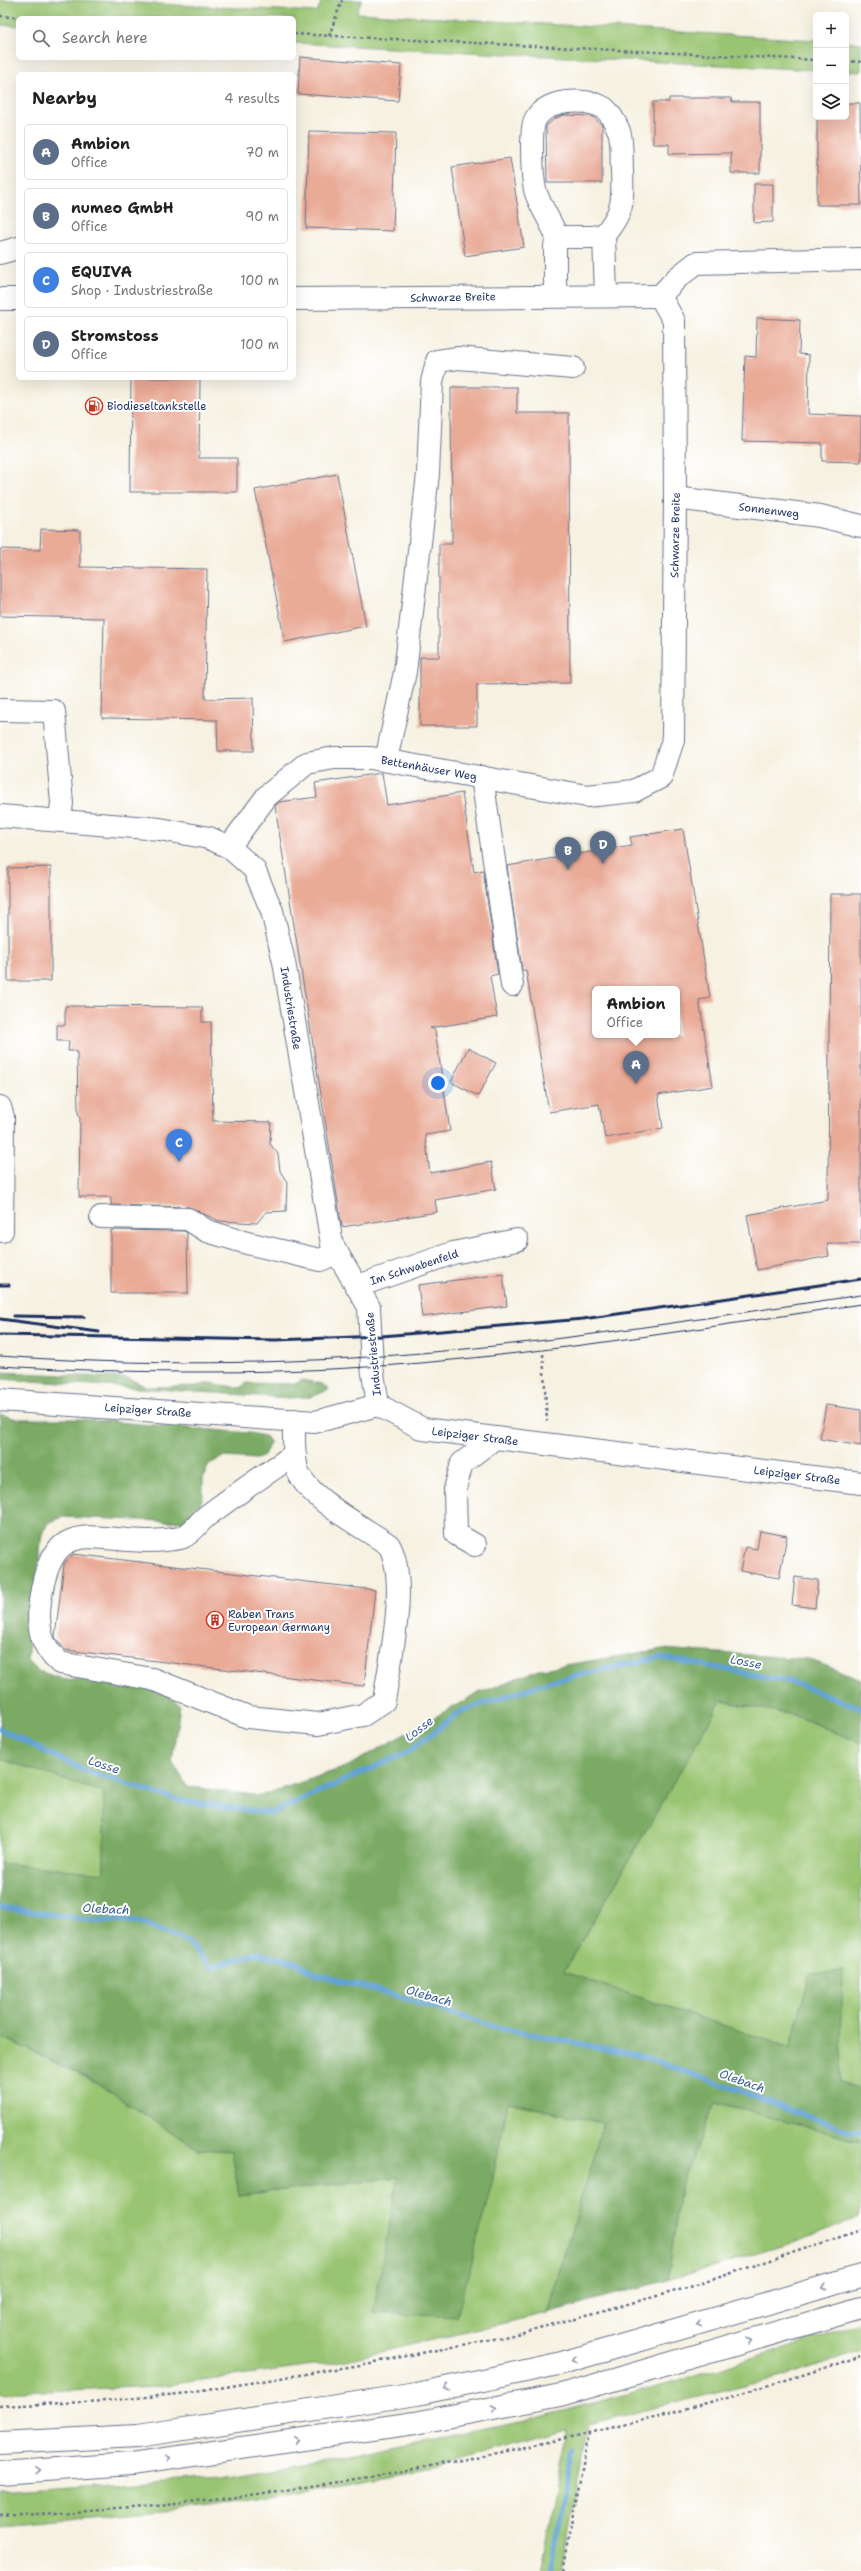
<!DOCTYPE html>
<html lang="en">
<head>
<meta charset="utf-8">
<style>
	body { margin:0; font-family:"Shantell Sans",sans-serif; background:#f2f2f2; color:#222 }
	.controls { position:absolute; right:12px; top:12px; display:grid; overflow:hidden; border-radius:6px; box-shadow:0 4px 16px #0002 }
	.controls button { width:36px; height:36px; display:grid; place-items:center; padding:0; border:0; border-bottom:1px solid #e0e0e0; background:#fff; color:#222; font:20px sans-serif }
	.you { position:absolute; left:438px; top:1083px; width:14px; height:14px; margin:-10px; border:3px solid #fff; border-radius:50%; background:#1a73e8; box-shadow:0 0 0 6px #1a73e833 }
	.badge { display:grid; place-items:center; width:26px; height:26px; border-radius:50%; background:#c8321e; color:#fff; font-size:13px; font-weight:700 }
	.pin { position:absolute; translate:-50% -33px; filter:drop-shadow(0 1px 2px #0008) }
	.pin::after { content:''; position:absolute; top:21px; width:14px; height:12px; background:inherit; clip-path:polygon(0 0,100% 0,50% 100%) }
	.popup { position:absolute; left:592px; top:986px; width:88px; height:52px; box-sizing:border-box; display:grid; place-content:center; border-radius:6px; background:#fff; filter:drop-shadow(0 1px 3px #0005); font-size:13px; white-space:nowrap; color:#767676 }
	.popup b { font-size:15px; color:#222 }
	.popup::after { content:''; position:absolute; left:50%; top:100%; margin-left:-8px; border:8px solid transparent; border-top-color:#fff }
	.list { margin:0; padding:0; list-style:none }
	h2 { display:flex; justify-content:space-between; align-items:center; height:52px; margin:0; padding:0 16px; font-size:17px }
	h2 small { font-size:13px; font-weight:400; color:#767676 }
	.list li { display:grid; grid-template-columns:26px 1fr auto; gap:12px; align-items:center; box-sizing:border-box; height:56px; margin:0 8px 8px; padding:0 8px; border:1px solid #e0e0e0; border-radius:6px }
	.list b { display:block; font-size:15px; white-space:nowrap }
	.list p { margin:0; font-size:13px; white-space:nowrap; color:#767676 }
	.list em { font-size:13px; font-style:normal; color:#767676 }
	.icon { flex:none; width:22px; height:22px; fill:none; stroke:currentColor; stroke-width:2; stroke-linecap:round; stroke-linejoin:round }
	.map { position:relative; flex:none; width:861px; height:2571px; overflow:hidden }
	.search { position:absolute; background:#fff; box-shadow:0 4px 16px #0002; left:16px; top:16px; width:280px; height:44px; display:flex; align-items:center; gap:10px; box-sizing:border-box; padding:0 14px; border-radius:6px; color:#767676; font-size:15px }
	.panel { position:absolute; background:#fff; box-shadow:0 4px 16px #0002; left:16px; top:72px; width:280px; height:308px; border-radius:6px }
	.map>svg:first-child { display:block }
	.green { fill:#99c471; stroke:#5a7a68 }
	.forest { fill:#7aaa63; stroke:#4a6c60 }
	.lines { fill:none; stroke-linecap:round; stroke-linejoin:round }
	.stream { stroke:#60a2d3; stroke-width:5.5 }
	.building { fill:#e9aa96; fill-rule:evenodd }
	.minor-casing { stroke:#68738c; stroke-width:24 }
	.highway-casing { stroke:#68738c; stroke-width:24 }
	.path { stroke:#68738c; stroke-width:2.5; stroke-dasharray:3 3; stroke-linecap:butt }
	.minor { stroke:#fff; stroke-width:22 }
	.highway { stroke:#fff; stroke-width:22 }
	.tram { stroke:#1b2f5e; stroke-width:1 }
	.rail { stroke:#1b2f5e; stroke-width:3 }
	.oneway { stroke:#8d97ae }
	.labels { text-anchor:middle; stroke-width:4; stroke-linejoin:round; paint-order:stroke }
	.street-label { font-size:11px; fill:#1b2f5e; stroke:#fff }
	.poi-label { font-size:11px; fill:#1b2f5e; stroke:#fff; text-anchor:start }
	.water-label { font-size:12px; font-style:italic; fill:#375d8d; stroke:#fff }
</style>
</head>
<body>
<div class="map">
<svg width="861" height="2571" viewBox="0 0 861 2571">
	<rect width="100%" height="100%" fill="#fff"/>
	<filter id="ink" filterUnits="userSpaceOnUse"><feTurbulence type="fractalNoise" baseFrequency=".025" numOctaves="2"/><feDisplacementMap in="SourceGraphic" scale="8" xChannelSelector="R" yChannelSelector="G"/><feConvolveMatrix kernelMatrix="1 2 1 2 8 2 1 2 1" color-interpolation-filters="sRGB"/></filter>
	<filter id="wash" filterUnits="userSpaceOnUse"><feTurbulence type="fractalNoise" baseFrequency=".012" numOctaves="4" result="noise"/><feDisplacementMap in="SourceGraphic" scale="16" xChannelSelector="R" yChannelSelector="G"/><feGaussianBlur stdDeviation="0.9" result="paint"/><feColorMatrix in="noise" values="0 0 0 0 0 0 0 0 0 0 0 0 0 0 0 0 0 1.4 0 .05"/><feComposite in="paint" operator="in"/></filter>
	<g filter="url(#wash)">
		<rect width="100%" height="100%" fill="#f6f1e1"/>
		<g class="green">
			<polygon points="0,0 78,0 317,12 322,0 362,0 356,13 816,40 816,70 294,43 294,18 18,18 18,26 0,25"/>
			<polygon points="846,42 861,43 861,72 846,71"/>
			<polygon points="721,1701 794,1715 861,1743 861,2089 840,2083 810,1974 791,2048 564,1972"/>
			<polygon points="0,1759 104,1791 104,1874 0,1863"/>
			<polygon points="0,2036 95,2082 198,2149 232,2151 239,2195 399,2177 373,2313 491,2187 508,2102 603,2123 547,2313 342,2361 160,2386 0,2393"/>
			<polygon points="715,2102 861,2142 861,2217 788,2244 668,2280 680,2189"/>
			<polygon points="861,2323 861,2350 789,2375 589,2424 561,2571 540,2571 567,2430 435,2467 210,2507 0,2525 0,2493 221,2477 349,2456 525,2421 706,2373"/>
		</g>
		<g class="forest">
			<polygon points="0,1372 128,1378 147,1387 195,1386 211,1383 240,1388 246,1383 295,1384 302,1380 322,1384 329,1390 311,1397 289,1398 0,1379"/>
			<polygon points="0,1414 17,1419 80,1419 250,1433 265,1436 270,1443 263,1457 256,1459 223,1457 209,1464 203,1479 203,1496 198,1512 186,1522 63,1517 48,1523 42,1534 27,1660 38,1671 63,1679 110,1680 164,1692 180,1705 172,1761 187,1786 260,1796 348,1766 476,1694 541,1669 662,1649 808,1659 861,1679 861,1743 794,1715 721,1701 564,1972 790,2048 810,1974 843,1971 840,2083 861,2089 861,2142 715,2102 680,2189 668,2280 547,2313 603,2123 508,2102 491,2187 457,2317 373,2313 398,2177 239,2195 232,2151 198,2149 85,2076 0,2036 0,1863 104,1873 104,1792 0,1759"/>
		</g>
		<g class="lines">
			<g class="stream">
				<polyline points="0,1729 83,1770 181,1801 271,1813 408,1752 461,1711 552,1681 660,1657 792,1682 861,1708"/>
				<polyline points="0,1907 87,1920 138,1921 187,1941 211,1968 257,1953 298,1963 315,1974 377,1990 492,2026 645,2057 850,2131 861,2133"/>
				<polyline points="550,2571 574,2450"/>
			</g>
		</g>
		<g id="blocks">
			<g class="building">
				<polygon points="300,57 401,65 398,101 298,94"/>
				<polygon points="669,98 731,98 732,102 760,102 760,173 731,173 731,153 669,154 669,144 653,144 653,102 669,102"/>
				<polygon points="846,103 860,103 861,205 817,205 817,117 846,117"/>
				<polygon points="564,115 592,116 602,125 602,183 547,183 546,126 554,119"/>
				<polygon points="309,131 396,133 393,231 306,228"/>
				<polygon points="510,158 524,247 465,256 452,167"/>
				<polygon points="754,184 773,184 773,222 754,223"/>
				<polygon points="757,318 800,320 799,354 809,355 808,414 861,416 861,462 822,461 822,443 742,441 745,356 756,357"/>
				<polygon points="131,378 200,378 199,458 237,458 237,492 130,492"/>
				<polygon points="451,387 517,387 517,413 569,413 570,683 477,684 477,726 420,726 420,657 439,657 439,544 452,544"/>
				<polygon points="337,474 366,626 285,642 255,490"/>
				<polygon points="41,529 80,530 80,567 207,569 205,699 253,698 254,751 218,751 217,720 102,718 104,618 0,616 0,549 40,550"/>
				<polygon points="382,773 387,805 462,793 474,872 483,870 498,974 490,976 497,1017 430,1028 435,1030 450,1131 425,1135 430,1173 491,1162 496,1189 435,1200 437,1212 342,1227 275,806 279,802 317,797 315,783"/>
				<path d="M683 829 710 998 699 1000 713 1086 658 1095 663 1128 605 1138 599 1104 549 1112 526 970H522L507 866 632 845 630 837ZM595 989H677V1035H595Z"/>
				<polygon points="51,867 51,981 8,981 8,868"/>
				<polygon points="830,894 861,894 861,1244 827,1244 829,1256 757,1270 747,1215 828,1200"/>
				<polygon points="65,1006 202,1007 202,1022 211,1022 213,1121 271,1122 270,1144 278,1154 280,1171 287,1182 286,1211 266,1212 257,1223 219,1221 189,1207 111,1205 111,1197 79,1197 80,1119 78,1113 77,1051 68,1051 69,1041 57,1041 57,1025 65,1025"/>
				<polygon points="468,1048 496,1063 478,1096 451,1082"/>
				<polygon points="111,1230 184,1231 187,1233 188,1293 111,1293"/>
				<polygon points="503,1274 507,1306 422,1317 418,1285"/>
				<polygon points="826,1405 861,1410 861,1446 820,1439"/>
				<polygon points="760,1531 787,1536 779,1578 740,1571 745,1547 757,1549"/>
				<polygon points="73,1554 375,1590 364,1686 65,1650 55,1637 64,1564"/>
				<polygon points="795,1577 818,1580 815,1608 792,1605"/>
			</g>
		</g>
	</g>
	<g filter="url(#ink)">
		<use href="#blocks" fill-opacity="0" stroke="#68738c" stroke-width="1"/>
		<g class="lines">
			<defs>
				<g id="minor">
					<path d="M557 237C551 221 541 208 536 193 532 182 530 130 535 120 545 99 587 97 604 108 610 113 616 124 619 131 623 142 621 159 622 171 623 201 624 211 604 235"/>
					<polyline points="0,253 18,248"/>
					<polyline points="555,295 555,246 557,237 591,237 604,235 606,296"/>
					<polyline points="0,299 18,299"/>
					<polyline points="294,299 660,296"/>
					<polyline points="675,498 820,516 861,526"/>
					<polyline points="0,710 54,711 62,803 60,819"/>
					<polyline points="386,760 405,672 428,474 432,382 437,361 458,358 573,368"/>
					<polyline points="482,777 512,985"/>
					<polyline points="0,816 160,829 209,838 229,847 254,869 272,911 284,962 332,1244 369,1307 372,1367 378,1405"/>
					<polyline points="229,847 267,796 307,763 334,758 371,758 587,796 634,791 661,777 673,740 675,498 674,321 660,296 677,278 696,263 861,259"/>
					<polyline points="0,1107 3,1117 2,1231"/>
					<polyline points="101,1217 188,1219 207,1231 247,1243 320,1260 337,1253"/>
					<polyline points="358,1286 453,1253 517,1240"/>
					<polyline points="0,1400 315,1422 378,1405 423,1429 861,1483"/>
					<path d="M294 1420C294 1436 293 1454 297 1469 306 1498 365 1528 389 1545 409 1581 390 1660 384 1701L363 1715 318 1724 248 1717 152 1679 60 1663C40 1646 37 1626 40 1601 53 1505 102 1548 165 1540 171 1539 178 1539 183 1537 194 1532 199 1521 208 1515 236 1494 266 1474 295 1454"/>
					<polyline points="475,1545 456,1534 455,1489 462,1463 495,1438"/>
				</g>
				<g id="highway">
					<polyline points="0,2443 137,2436 417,2394 558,2364 861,2276"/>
					<polyline points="0,2473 131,2464 415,2423 561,2395 861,2308"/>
				</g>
			</defs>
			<use href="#minor" class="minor-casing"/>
			<use href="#highway" class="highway-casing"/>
			<g class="path">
				<polyline points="0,16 28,18"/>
				<polyline points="294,34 816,60"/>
				<polyline points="329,36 342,0"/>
				<polyline points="846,61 861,62"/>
				<polyline points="543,1354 547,1421"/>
				<polyline points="0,2406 105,2401 189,2393 360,2365 509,2336 687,2288 861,2230"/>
				<path d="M0 2516C76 2512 153 2508 229 2498 443 2469 656 2425 861 2356"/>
				<polyline points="562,2571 589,2434"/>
			</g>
			<use href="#minor" class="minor"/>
			<use href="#highway" class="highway"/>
			<g class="tram">
				<path d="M0 1356C140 1366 281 1365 421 1353 569 1341 715 1316 861 1295"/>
				<path d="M0 1366C141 1374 281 1375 421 1363 569 1350 715 1326 861 1304"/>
			</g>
			<g class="rail">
				<polyline points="0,1285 9,1285"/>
				<polyline points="14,1316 84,1317"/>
				<polyline points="0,1319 99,1332"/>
				<polyline points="0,1335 275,1340 382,1336 583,1319 861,1279"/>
			</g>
		</g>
		<defs><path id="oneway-chevron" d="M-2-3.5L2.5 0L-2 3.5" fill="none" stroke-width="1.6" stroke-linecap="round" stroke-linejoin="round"/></defs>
		<g class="oneway">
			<use href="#oneway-chevron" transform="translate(824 2287) rotate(163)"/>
			<use href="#oneway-chevron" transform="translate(699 2325) rotate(163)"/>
			<use href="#oneway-chevron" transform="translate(749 2341) rotate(-17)"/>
			<use href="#oneway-chevron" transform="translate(574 2360) rotate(164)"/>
			<use href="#oneway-chevron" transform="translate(447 2388) rotate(168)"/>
			<use href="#oneway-chevron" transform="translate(494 2408) rotate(-11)"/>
			<use href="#oneway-chevron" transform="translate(297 2440) rotate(-8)"/>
			<use href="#oneway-chevron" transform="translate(168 2458) rotate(-8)"/>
			<use href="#oneway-chevron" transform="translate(39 2470) rotate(-4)"/>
		</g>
	</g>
	<defs>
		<symbol id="fuel-ring" viewBox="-11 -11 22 22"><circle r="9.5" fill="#fff" stroke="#c8321e" stroke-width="1.5"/><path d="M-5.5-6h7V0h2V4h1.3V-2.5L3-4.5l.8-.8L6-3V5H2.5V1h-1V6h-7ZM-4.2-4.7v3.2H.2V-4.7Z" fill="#c8321e"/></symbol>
		<symbol id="building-ring" viewBox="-11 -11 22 22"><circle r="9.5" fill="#fff" stroke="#c8321e" stroke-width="1.5"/><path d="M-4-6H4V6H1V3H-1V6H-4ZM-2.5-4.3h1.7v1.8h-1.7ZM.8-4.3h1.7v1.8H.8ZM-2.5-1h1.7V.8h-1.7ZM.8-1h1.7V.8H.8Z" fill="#c8321e"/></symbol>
	</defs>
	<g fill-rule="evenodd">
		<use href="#fuel-ring" x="84" y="396" width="20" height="20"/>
		<use href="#building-ring" x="205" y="1610" width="20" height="20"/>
	</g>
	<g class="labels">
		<g class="street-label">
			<text transform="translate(453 297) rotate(-1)" y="4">Schwarze Breite</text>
			<text transform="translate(769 510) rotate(7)" y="4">Sonnenweg</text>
			<text transform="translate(675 535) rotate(-89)" y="4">Schwarze Breite</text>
			<text transform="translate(429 768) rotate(10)" y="4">Bettenhäuser Weg</text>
			<text transform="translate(291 1008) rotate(81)" y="4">Industriestraße</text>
			<text transform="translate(414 1267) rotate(-18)" y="4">Im Schwabenfeld</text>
			<text transform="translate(373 1354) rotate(-95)" y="4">Industriestraße</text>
			<text transform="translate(148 1410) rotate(4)" y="4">Leipziger Straße</text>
			<text transform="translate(475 1436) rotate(7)" y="4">Leipziger Straße</text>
			<text transform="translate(797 1475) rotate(7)" y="4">Leipziger Straße</text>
		</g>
		<g class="poi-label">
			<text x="107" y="410">Biodieseltankstelle</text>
			<text x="228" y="1618">Raben Trans<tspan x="228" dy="13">European Germany</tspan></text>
		</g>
		<g class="water-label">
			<text transform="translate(746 1662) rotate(11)" y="4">Losse</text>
			<text transform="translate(419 1729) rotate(-38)" y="4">Losse</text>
			<text transform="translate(104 1765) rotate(18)" y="4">Losse</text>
			<text transform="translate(106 1909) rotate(3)" y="4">Olebach</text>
			<text transform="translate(429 1996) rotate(16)" y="4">Olebach</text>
			<text transform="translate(742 2081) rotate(20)" y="4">Olebach</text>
		</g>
	</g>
</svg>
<div class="controls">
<button>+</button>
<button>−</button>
<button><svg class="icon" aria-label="layers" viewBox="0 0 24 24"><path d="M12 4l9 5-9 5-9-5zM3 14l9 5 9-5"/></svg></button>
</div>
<div class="you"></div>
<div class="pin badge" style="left:636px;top:1084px;background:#5c6f8a">A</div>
<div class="popup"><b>Ambion</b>Office</div>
<div class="pin badge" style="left:568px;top:870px;background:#5c6f8a">B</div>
<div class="pin badge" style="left:179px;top:1162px;background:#3f7fe0">C</div>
<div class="pin badge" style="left:603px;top:864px;background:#5c6f8a">D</div>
<div class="search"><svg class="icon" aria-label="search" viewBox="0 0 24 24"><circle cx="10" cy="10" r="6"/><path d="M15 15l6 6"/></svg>Search here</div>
<section class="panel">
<h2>Nearby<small>4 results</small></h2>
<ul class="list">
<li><span class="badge" style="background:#5c6f8a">A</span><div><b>Ambion</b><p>Office</p></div><em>70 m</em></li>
<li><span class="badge" style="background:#5c6f8a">B</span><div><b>numeo GmbH</b><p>Office</p></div><em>90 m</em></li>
<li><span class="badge" style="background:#3f7fe0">C</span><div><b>EQUIVA</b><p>Shop · Industriestraße</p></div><em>100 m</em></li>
<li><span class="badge" style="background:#5c6f8a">D</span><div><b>Stromstoss</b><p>Office</p></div><em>100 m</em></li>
</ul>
</section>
</div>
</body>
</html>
